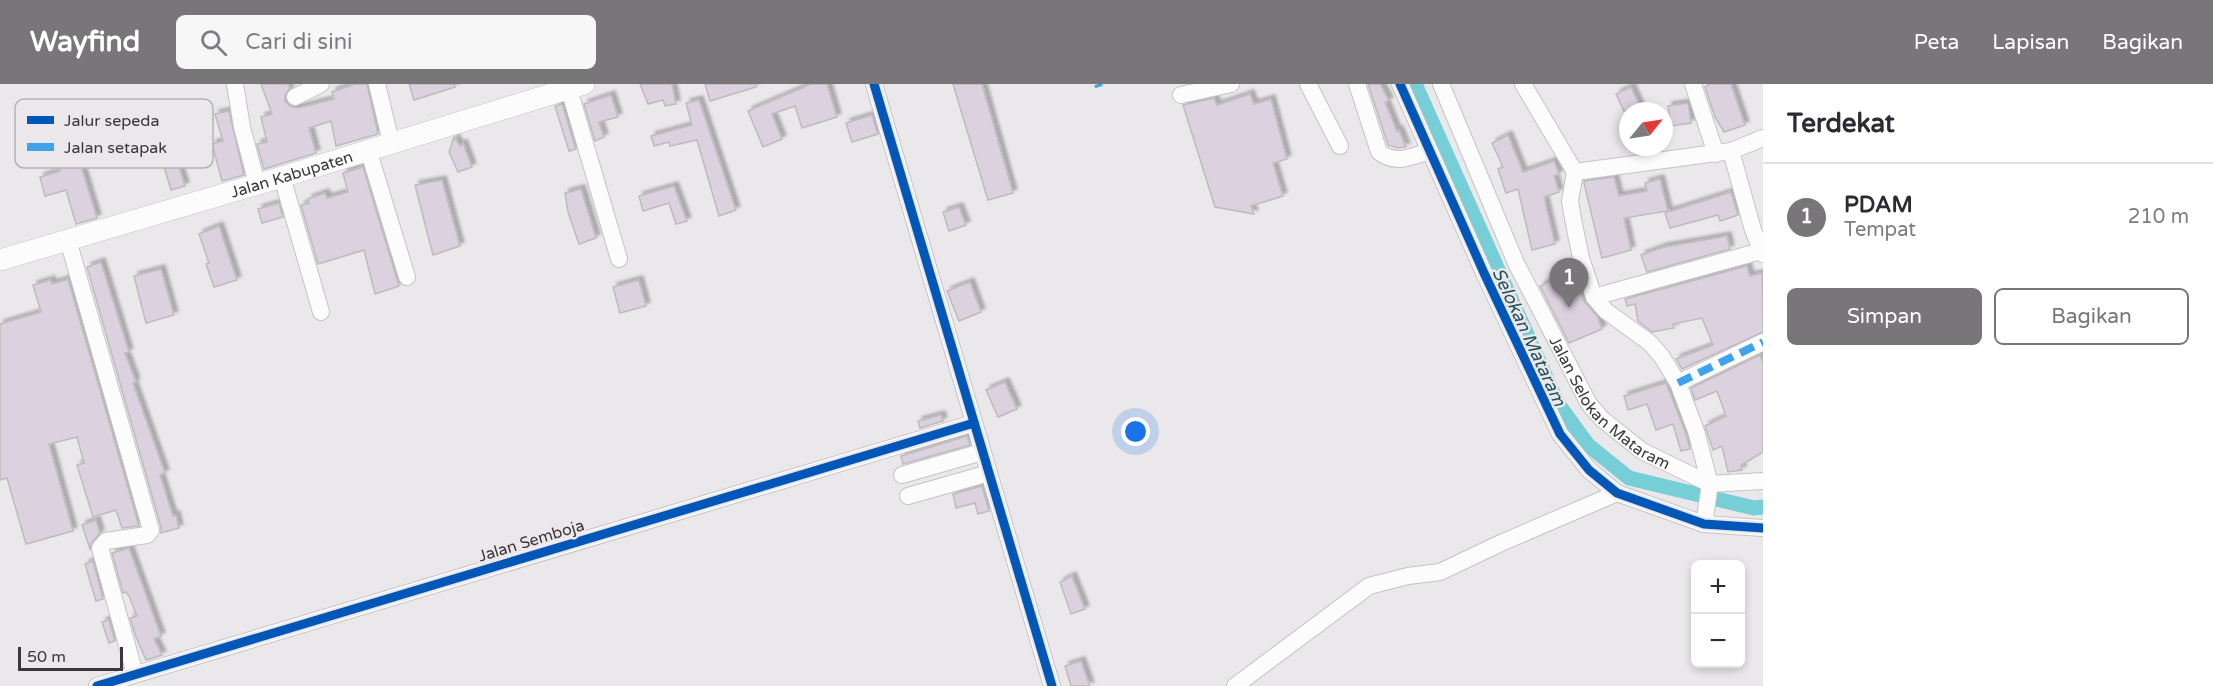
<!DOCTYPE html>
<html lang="id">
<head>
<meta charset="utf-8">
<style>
	body { margin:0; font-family:"Varela Round",sans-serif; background:#f7f7f7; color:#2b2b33 }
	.controls { position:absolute; right:18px; bottom:18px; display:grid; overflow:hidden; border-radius:9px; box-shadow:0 3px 9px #0003 }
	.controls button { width:54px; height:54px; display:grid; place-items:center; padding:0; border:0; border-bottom:2px solid #e1e1e2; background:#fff; color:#2b2b33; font:30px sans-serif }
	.compass { position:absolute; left:1619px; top:18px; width:54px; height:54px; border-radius:50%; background:#fff; box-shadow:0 3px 9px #0003; rotate:60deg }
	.scale { position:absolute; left:18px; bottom:15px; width:105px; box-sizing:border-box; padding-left:6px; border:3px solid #3a383a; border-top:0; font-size:16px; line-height:21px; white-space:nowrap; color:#3a383a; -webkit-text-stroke:4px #ebe7eb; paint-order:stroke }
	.you { position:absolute; left:1136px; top:348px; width:21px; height:21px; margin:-15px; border:4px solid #fff; border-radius:50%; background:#1a73e8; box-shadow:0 0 0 9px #1a73e833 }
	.badge { display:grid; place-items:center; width:39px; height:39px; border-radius:50%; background:#787678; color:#fff; font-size:20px; font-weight:700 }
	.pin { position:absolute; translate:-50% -50px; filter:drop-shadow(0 2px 3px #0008) }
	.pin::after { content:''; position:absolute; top:32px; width:21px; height:18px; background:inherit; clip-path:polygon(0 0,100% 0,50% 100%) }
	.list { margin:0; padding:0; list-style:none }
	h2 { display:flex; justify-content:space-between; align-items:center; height:78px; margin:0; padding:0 24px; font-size:26px }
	h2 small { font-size:20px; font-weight:400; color:#7c7c81 }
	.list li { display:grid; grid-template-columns:39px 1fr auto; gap:18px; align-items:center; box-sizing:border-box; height:108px; padding:0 24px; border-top:2px solid #e1e1e2 }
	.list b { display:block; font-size:22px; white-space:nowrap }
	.list p { margin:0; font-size:20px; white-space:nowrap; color:#7c7c81 }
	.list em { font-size:20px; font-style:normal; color:#7c7c81 }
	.actions { display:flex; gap:12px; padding:18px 24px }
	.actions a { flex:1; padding:14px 0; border:2px solid #787678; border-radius:9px; text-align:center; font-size:21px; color:#787678 }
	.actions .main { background:#787678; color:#fff }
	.icon { flex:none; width:33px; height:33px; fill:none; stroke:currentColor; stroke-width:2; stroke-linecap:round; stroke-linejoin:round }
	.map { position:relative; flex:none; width:1763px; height:602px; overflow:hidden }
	header { display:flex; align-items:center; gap:36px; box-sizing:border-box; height:84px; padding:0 30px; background:#787678; color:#fff }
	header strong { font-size:28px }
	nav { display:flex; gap:33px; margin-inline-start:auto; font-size:21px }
	.search { width:420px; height:54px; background:#f7f7f7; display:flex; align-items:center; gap:15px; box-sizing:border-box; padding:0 21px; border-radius:9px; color:#7c7c81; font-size:22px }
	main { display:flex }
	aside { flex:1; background:#fff }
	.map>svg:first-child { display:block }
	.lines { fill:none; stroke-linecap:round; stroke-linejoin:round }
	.canal { stroke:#76ced6; stroke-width:15 }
	.building { fill:#dcd1df; stroke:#bdbbbd; stroke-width:1.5; filter:url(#shadow) }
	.minor-casing { stroke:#c5c4c5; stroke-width:18 }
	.major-casing { stroke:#c5c4c5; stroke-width:22 }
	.minor { stroke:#fcfcfc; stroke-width:16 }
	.major { stroke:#fcfcfc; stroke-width:21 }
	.quiet { stroke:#3fa3ec; stroke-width:8; stroke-dasharray:15 8; stroke-linecap:butt }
	.cycleway-casing { stroke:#ebe7eb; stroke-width:13 }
	.cycleway { stroke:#0057b8; stroke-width:9 }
	.labels { text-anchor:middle; stroke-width:5; stroke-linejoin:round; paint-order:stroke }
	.street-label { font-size:16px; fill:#3a383a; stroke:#ebe7eb }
	.water-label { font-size:18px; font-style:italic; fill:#1e5358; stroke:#ebe7eb }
	.key { fill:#ebe7eb; stroke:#b6b2b6; stroke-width:1.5 }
	.key-label { font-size:16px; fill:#3a383a }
</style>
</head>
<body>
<header>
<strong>Wayfind</strong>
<div class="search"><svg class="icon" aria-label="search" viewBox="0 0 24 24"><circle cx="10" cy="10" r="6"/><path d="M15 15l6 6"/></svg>Cari di sini</div>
<nav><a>Peta</a><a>Lapisan</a><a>Bagikan</a></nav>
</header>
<main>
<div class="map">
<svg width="1763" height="602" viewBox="0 0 1763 602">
	<defs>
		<filter id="shadow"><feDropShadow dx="4" dy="-4" stdDeviation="1.5" flood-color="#0004"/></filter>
	</defs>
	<rect width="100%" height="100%" fill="#eae8ea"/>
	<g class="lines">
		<polyline class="canal" points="1415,0 1558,320 1588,361 1629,394 1754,424 1763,423"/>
	</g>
	<g class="building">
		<polygon points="261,0 288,0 290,4 285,12 285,17 290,22 298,24 334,15 332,8 355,0 367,0 378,50 336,62 331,37 309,44 316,69 264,85 257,60 267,58 261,33 272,30"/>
		<polygon points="409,0 454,0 455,3 414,16"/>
		<polygon points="640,0 672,0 676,20 665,22 663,16 648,20"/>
		<polygon points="705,0 756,0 756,3 710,17"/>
		<polygon points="811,0 827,0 837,33 802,44 795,22 772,30 782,55 763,63 748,27"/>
		<polygon points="953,0 982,0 1013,109 988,116"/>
		<polygon points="1368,0 1380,0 1389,17 1385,18 1397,47 1399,46 1406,63 1398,64 1388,61"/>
		<polygon points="1709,0 1731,0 1745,41 1724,48 1715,33 1705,3"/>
		<polygon points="1631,3 1642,27 1624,27 1616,10"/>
		<polygon points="1250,10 1254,20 1271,15 1287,75 1273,79 1283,112 1251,122 1254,130 1215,123 1183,21 1214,14 1217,21"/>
		<polygon points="611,11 618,33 599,38 604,53 595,57 584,20"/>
		<polygon points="699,16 736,126 719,132 697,56 670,62 669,58 654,62 651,52 692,41 686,19"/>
		<polygon points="1688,19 1691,39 1671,42 1668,22"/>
		<polygon points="562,20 576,65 569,67 555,22"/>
		<polygon points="229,27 244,91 222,97 212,60 223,57 215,30"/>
		<polygon points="872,31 878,50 852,58 846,39"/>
		<polygon points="164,35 185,102 171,106 151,39"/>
		<polygon points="67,36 97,134 76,140 66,106 45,112 40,93 60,87 47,42"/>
		<polygon points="1508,51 1523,88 1554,77 1559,90 1554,92 1559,108 1544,113 1555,160 1532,166 1518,105 1506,109 1498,85 1503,83 1492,59"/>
		<polygon points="454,53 460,62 463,59 472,83 458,88 449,68"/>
		<polygon points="363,83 399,202 375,210 364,166 318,180 301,121 309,119 308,115 325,109 327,114 348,108 343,89"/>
		<polygon points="1614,93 1619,112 1647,107 1645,99 1660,95 1668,127 1624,134 1631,166 1602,174 1584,99 1584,97"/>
		<polygon points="442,96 460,162 433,171 415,101"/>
		<polygon points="674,102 687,137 676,140 669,119 643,127 639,112"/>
		<polygon points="581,105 596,154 579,160 568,128 565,109"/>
		<polygon points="1731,108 1738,131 1720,137 1718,131 1670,144 1665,129"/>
		<polygon points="279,119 283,133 262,139 258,125"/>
		<polygon points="959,123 966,141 949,147 943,128"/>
		<polygon points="219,142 237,196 214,203 206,180 209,179 199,150"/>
		<polygon points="1727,152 1730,165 1647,188 1641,171 1664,163"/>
		<polygon points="101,178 129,268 125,269 136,298 133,299 165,389 160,391 173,432 176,431 179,444 161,449 161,443 87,183"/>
		<polygon points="1747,182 1750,192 1762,189 1763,248 1682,285 1676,275 1713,261 1702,234 1673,240 1674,244 1652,248 1638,237 1635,220 1627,222 1625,215"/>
		<polygon points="161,185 174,231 146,239 134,192"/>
		<polygon points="1574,187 1584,217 1597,232 1602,245 1569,259 1540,202"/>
		<polygon points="68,195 139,442 122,444 116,426 93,433 77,381 84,379 77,353 49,360 73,447 26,460 7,394 0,396 0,240 41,228 33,201 51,196 52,200"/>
		<polygon points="639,196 646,222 620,229 613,203"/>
		<polygon points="970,198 981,228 959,237 947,207"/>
		<polygon points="1760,271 1763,279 1763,368 1741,381 1742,386 1728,388 1722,362 1713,366 1705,342 1726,332 1717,307 1695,316 1691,304"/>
		<polygon points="1005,298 1017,325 998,333 986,306"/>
		<polygon points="1666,299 1686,350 1690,365 1681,367 1673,340 1656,346 1647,320 1628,326 1624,312"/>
		<polygon points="941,331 943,337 920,344 918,337"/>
		<polygon points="967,352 970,361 903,380 901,372"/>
		<polygon points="982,402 989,427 978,430 975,419 956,424 953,410"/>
		<polygon points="96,436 100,449 92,458 90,465 82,441"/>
		<polygon points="129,464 161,552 154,555 162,571 146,576 136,553 130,534 137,532 129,512 126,508 123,509 112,469"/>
		<polygon points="93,477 103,515 96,517 85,480"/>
		<polygon points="1072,492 1085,525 1071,530 1060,498"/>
		<polygon points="109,536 115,557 109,559 102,538"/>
		<polygon points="1081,577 1090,602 1071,602 1065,582"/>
	</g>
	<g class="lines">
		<defs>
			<g id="minor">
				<polyline points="235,0 242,43 257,100"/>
				<polyline points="377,0 391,58"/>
				<polyline points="874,0 1052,602"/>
				<polyline points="1308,0 1340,62"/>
				<path d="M1357 0 1379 68C1396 81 1411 73 1429 67"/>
				<polyline points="1400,0 1484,189 1560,350 1589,386 1617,409 1704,440 1763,444"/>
				<path id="s1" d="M1441 0 1516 179 1589 320 1602 335 1642 367 1710 400 1763 397"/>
				<polyline points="1523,0 1575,88 1731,67 1753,146 1763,170"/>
				<polyline points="1693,0 1716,70"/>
				<polyline points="569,5 619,175"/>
				<polyline points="1181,11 1231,0"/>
				<polyline points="295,13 321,0"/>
				<polyline points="368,65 407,193"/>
				<polyline points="1731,67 1763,54"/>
				<polyline points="1575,88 1570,117 1573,135 1581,174 1594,213 1606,227 1650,259 1662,273 1678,299 1696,347 1710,400 1704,440"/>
				<polyline points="282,93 321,228"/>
				<polyline points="68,156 151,446 147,451 106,457 100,464 135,590"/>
				<polyline points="1594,213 1761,167"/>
				<polyline points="1678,299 1763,258"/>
				<polyline points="902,391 982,368"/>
				<polyline points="908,412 989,389"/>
				<polyline points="97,602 974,339"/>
				<polyline points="1235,602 1369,502 1408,492 1440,488 1501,459 1617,409"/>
			</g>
			<g id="major">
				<path id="s2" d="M0 176 282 93 584 0"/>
			</g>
		</defs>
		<use href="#minor" class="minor-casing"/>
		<use href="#major" class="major-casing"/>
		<use href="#minor" class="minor"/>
		<use href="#major" class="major"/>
		<g class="quiet">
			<polyline points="1098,0 1099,3"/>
			<polyline points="1678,299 1763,258"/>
		</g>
		<defs>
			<g id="cycleway">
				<polyline points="874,0 1052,602"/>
				<polyline points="1400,0 1484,189 1560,350 1589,386 1617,409 1704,440 1763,444"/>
				<polyline points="97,602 974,339"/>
			</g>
		</defs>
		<use href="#cycleway" class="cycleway-casing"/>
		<use href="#cycleway" class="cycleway"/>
	</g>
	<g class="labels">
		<g class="street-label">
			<text dy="6" stroke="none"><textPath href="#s2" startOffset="304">Jalan Kabupaten</textPath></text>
			<text dy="6" stroke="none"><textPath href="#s1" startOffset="366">Jalan Selokan Mataram</textPath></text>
			<text transform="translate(531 456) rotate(-17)" y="6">Jalan Semboja</text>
		</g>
		<g class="water-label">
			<text transform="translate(1529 253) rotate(65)" y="6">Selokan Mataram</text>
		</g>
	</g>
	<rect x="15" y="15" width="198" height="69" rx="9" class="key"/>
	<rect x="27" y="32" width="27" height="8" fill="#0057b8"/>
	<rect x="27" y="59" width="27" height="8" fill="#3fa3ec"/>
	<g class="key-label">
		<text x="64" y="42">Jalur sepeda</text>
		<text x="64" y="69">Jalan setapak</text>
	</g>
</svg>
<div class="controls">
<button>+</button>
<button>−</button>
</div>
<svg class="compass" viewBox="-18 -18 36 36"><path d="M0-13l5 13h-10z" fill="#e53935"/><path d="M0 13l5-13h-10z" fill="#7c7c81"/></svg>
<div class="scale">50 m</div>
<div class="you"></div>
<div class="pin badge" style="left:1569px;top:224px">1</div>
</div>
<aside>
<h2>Terdekat<small></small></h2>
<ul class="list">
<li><span class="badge">1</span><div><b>PDAM</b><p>Tempat</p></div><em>210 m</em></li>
</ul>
<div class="actions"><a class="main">Simpan</a><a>Bagikan</a></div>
</aside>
</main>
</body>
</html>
